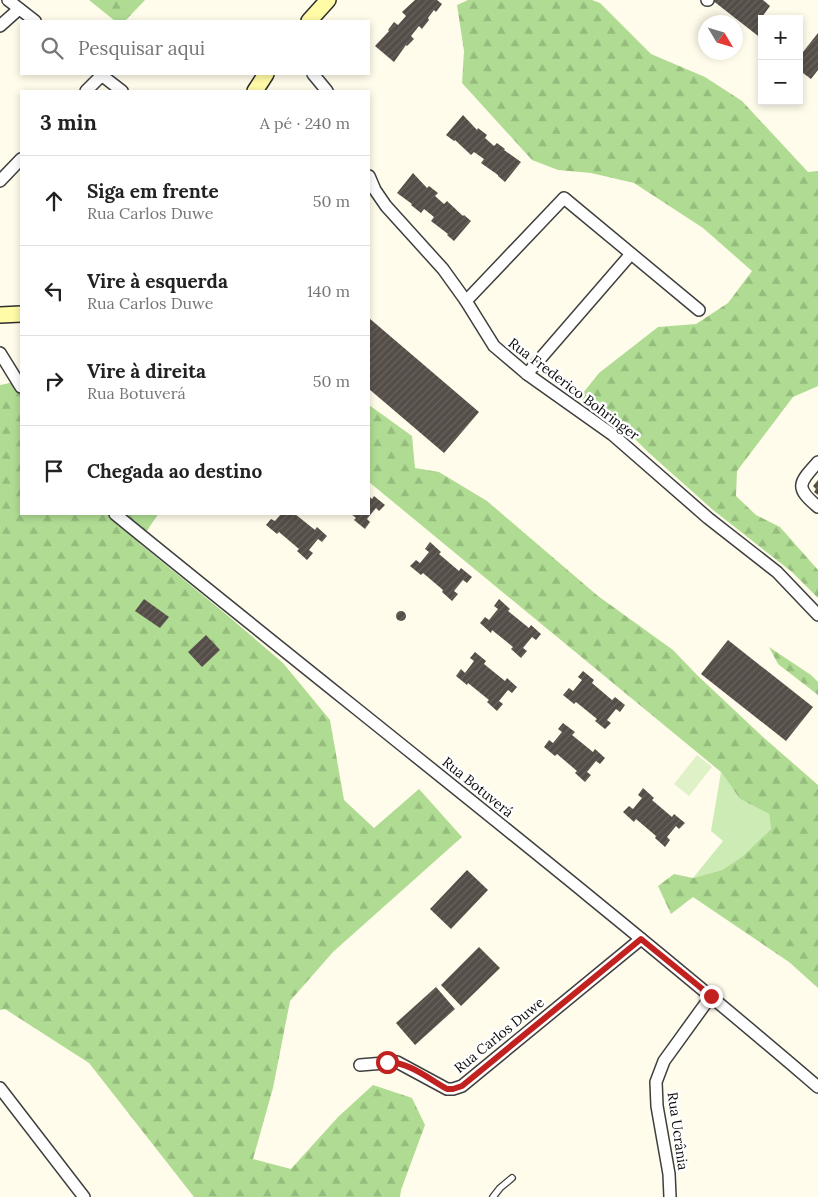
<!DOCTYPE html>
<html lang="pt">
<head>
<meta charset="utf-8">
<style>
	body { margin:0; font-family:Lora,serif; background:#f2f2f2; color:#222 }
	.controls { position:absolute; right:15px; top:15px; display:grid; overflow:hidden; border-radius:0px; box-shadow:0 2px 8px #0003 }
	.controls button { width:45px; height:45px; display:grid; place-items:center; padding:0; border:0; border-bottom:1px solid #e0e0e0; background:#fff; color:#222; font:25px sans-serif }
	.compass { position:absolute; left:698px; top:15px; width:45px; height:45px; border-radius:50%; background:#fff; box-shadow:0 2px 8px #0003; rotate:128deg }
	.stop { position:absolute; width:15px; height:15px; margin:-11px; border:4px solid #c1221f; border-radius:50%; background:#fff }
	.stop.end { background:#c1221f; border-color:#fff; box-shadow:0 1px 5px #0008 }
	.list { margin:0; padding:0; list-style:none }
	h2 { display:flex; justify-content:space-between; align-items:center; height:65px; margin:0; padding:0 20px; font-size:21px }
	h2 small { font-size:16px; font-weight:400; color:#767676 }
	.list li { display:grid; grid-template-columns:32px 1fr auto; gap:15px; align-items:center; box-sizing:border-box; height:90px; padding:0 20px; border-top:1px solid #e0e0e0 }
	.list b { display:block; font-size:19px; white-space:nowrap }
	.list p { margin:0; font-size:16px; white-space:nowrap; color:#767676 }
	.list em { font-size:16px; font-style:normal; color:#767676 }
	.icon { flex:none; width:28px; height:28px; fill:none; stroke:currentColor; stroke-width:2; stroke-linecap:round; stroke-linejoin:round }
	.map { position:relative; flex:none; width:818px; height:1197px; overflow:hidden }
	.search { position:absolute; background:#fff; box-shadow:0 2px 8px #0003; left:20px; top:20px; width:350px; height:55px; display:flex; align-items:center; gap:12px; box-sizing:border-box; padding:0 18px; border-radius:0px; color:#767676; font-size:19px }
	.panel { position:absolute; background:#fff; box-shadow:0 2px 8px #0003; left:20px; top:90px; width:350px; height:425px; border-radius:0px }
	.map>svg:first-child { display:block }
	.grass { fill:#cdebb4 }
	.forest { fill:url(#forest-firs) }
	.pitch { fill:#dff1c6 }
	.building { fill:url(#building-hatch) }
	.lines { fill:none; stroke-linecap:round; stroke-linejoin:round }
	.lane-casing { stroke:#3f3f3f; stroke-width:8 }
	.street-casing { stroke:#3f3f3f; stroke-width:14 }
	.secondary-casing { stroke:#2e2e2e; stroke-width:18 }
	.lane { stroke:#fff; stroke-width:5.5 }
	.street { stroke:#fff; stroke-width:11 }
	.secondary { stroke:#fffba6; stroke-width:15 }
	.route { stroke:#c1221f; stroke-width:6 }
	.labels { text-anchor:middle; stroke-width:5; stroke-linejoin:round; paint-order:stroke }
	.street-label { font-size:14px; fill:#0c0c0c; stroke:#fff }
</style>
</head>
<body>
<div class="map">
<svg width="818" height="1197" viewBox="0 0 818 1197">
	<defs>
		<pattern id="forest-firs" width="22" height="20" patternUnits="userSpaceOnUse" patternTransform="scale(1.25)"><rect width="22" height="20" fill="#afdc92"/><path d="M5 1l3.5 6h-7zM16 11l3.5 6h-7z" fill="#95bc7d"/></pattern>
		<pattern id="building-hatch" width="6" height="6" patternUnits="userSpaceOnUse" patternTransform="scale(1.25)"><rect width="6" height="6" fill="#554e48"/><path d="M-1 1l2-2M0 6l6-6M5 7l2-2" fill="none" stroke="#68635e"/></pattern>
	</defs>
	<rect width="100%" height="100%" fill="#fffceb"/>
	<polygon class="grass" points="721,772 740,799 769,814 771,829 743,856 722,870 693,878 723,841 711,831"/>
	<g class="forest">
		<polygon points="89,0 145,0 125,21 115,21"/>
		<polygon points="468,0 592,0 600,3 651,54 705,77 742,101 808,172 818,171 818,386 793,397 737,471 736,496 756,515 780,527 818,570 818,598 792,572 713,510 649,453 614,418 579,398 599,373 658,327 696,324 728,303 752,271 703,228 634,183 591,173 558,170 532,160 462,83 464,51 457,5"/>
		<polygon points="21,381 21,514 158,514 139,543 227,615 283,663 330,720 344,800 374,828 419,789 462,837 333,952 290,1001 273,1088 253,1159 291,1169 338,1117 373,1085 412,1098 425,1125 401,1190 400,1197 194,1197 89,1063 5,1009 0,1010 0,385"/>
		<polygon points="369,405 412,436 415,468 439,472 487,501 598,596 673,650 697,675 763,737 818,785 818,988 789,962 693,897 671,914 658,886 674,874 693,878 722,870 743,856 771,829 769,814 740,799 721,772 369,482"/>
		<polygon points="769,647 811,675 818,682 818,695 778,664"/>
	</g>
	<polygon class="pitch" points="697,755 712,767 689,796 674,784"/>
	<g class="building">
		<polygon points="415,0 437,0 442,4 436,12 434,10 428,18 429,20 422,29 419,26 411,36 414,39 407,46 406,45 394,62 375,46 389,31 388,30 394,22 398,25 406,16 402,12"/>
		<polygon points="712,0 763,0 770,6 762,17 764,19 762,19 762,39"/>
		<polygon points="818,33 818,70 811,79 799,70 799,57"/>
		<polygon points="463,115 477,130 478,128 487,135 485,138 494,146 497,143 505,149 504,150 521,162 505,182 498,176 498,175 481,163 484,159 474,152 471,155 455,140 454,141 446,135"/>
		<polygon points="413,173 427,188 429,186 438,193 435,196 444,204 447,201 463,216 464,215 471,221 454,241 447,235 448,234 431,221 434,217 424,209 421,213 411,205 412,204 397,193"/>
		<polygon points="369,318 479,412 444,453 369,389"/>
		<polygon points="818,480 818,495 814,492 816,489 813,486"/>
		<polygon points="369,496 372,499 374,496 385,505 379,511 376,508 367,519 370,522 365,529 354,520 356,518 351,514 369,514"/>
		<polygon points="281,514 295,514 315,530 317,527 327,536 322,542 318,539 309,550 313,553 307,560 297,551 299,549 279,532 277,534 266,525 271,519 275,521"/>
		<polygon points="430,542 441,552 439,554 459,571 461,568 472,577 467,583 463,580 454,591 458,594 452,601 442,592 443,590 423,573 421,575 410,566 416,560 420,563 429,552 425,549"/>
		<polygon points="144,599 169,617 160,628 135,611"/>
		<polygon points="499,599 510,609 508,611 529,628 531,625 541,634 536,640 532,637 523,648 527,651 521,658 511,649 513,647 492,630 491,633 480,623 485,617 489,620 498,609 494,606"/>
		<circle cx="401" cy="616" r="5"/>
		<polygon points="206,635 220,650 202,667 188,652"/>
		<polygon points="728,640 813,707 786,741 701,674"/>
		<polygon points="475,652 486,661 484,664 505,681 507,678 517,687 512,693 508,690 499,701 503,704 497,711 487,702 489,700 468,683 467,685 456,676 461,669 465,673 474,661 470,658"/>
		<polygon points="583,671 594,680 592,683 612,700 615,697 625,705 620,712 616,709 607,720 611,723 605,729 595,721 597,719 576,702 574,704 563,695 569,688 573,691 582,680 578,677"/>
		<polygon points="563,723 575,732 572,735 593,752 595,749 605,758 600,764 596,761 587,772 591,775 585,782 575,773 577,771 557,754 555,756 544,747 549,740 553,743 562,732 558,729"/>
		<polygon points="643,788 654,798 652,800 672,817 674,814 685,823 679,829 676,826 667,837 670,840 665,847 655,838 656,836 636,819 634,822 623,812 629,806 633,809 642,798 638,795"/>
		<polygon points="467,870 488,890 451,929 430,909"/>
		<polygon points="479,947 500,968 461,1006 441,985"/>
		<polygon points="436,987 455,1009 415,1045 396,1023"/>
	</g>
	<g class="lines">
		<defs>
			<polyline id="lane" points="493,1197 500,1188 512,1178"/>
			<g id="street">
				<polyline points="8,0 35,21"/>
				<polyline points="707,0 708,0"/>
				<polyline points="0,26 19,9"/>
				<polyline points="100,74 122,91"/>
				<polyline points="313,74 327,91"/>
				<polyline points="86,91 102,75"/>
				<polyline points="369,176 375,190 386,206 443,269 466,301 494,346 527,374 613,435 708,518 777,572 818,615"/>
				<polyline points="0,181 21,159"/>
				<polyline points="466,301 564,198 699,310"/>
				<polyline points="0,353 21,387"/>
				<polyline points="527,374 631,254"/>
				<path d="M818 462C799 483 794 487 818 507"/>
				<path d="M115 514C349 705 588 890 818 1087"/>
				<polyline points="360,1065 397,1062 447,1089 453,1089 462,1086 641,939"/>
				<polyline points="0,1088 84,1197"/>
				<polyline points="670,1197 669,1174 657,1106 656,1082 664,1061 711,996"/>
			</g>
			<g id="secondary">
				<polyline points="309,21 328,0"/>
				<polyline points="255,91 266,74"/>
				<polyline points="0,315 21,314"/>
			</g>
		</defs>
		<use href="#lane" class="lane-casing"/>
		<use href="#street" class="street-casing"/>
		<use href="#secondary" class="secondary-casing"/>
		<use href="#lane" class="lane"/>
		<use href="#street" class="street"/>
		<use href="#secondary" class="secondary"/>
	</g>
	<g class="lines">
		<path class="route" d="M387 1062C409 1062 429 1079 447 1089H453L462 1086 641 939 711 996"/>
	</g>
	<g class="labels">
		<g class="street-label">
			<text transform="translate(574 389) rotate(37)" y="5">Rua Frederico Bohringer</text>
			<text transform="translate(478 787) rotate(39)" y="5">Rua Botuverá</text>
			<text transform="translate(499 1035) rotate(-39)" y="5">Rua Carlos Duwe</text>
			<text transform="translate(678 1131) rotate(82)" y="5">Rua Ucrânia</text>
		</g>
	</g>
</svg>
<div class="controls">
<button>+</button>
<button>−</button>
</div>
<svg class="compass" viewBox="-18 -18 36 36"><path d="M0-13l5 13h-10z" fill="#e53935"/><path d="M0 13l5-13h-10z" fill="#767676"/></svg>
<div class="stop" style="left:387px;top:1062px"></div>
<div class="stop end" style="left:711px;top:996px"></div>
<div class="search"><svg class="icon" aria-label="search" viewBox="0 0 24 24"><circle cx="10" cy="10" r="6"/><path d="M15 15l6 6"/></svg>Pesquisar aqui</div>
<section class="panel">
<h2>3 min<small>A pé · 240 m</small></h2>
<ul class="list">
<li><svg class="icon" aria-label="ahead" viewBox="0 0 24 24"><path d="M12 20V5M6 11l6-6 6 6"/></svg><div><b>Siga em frente</b><p>Rua Carlos Duwe</p></div><em>50 m</em></li>
<li><svg class="icon" aria-label="left" viewBox="0 0 24 24"><path d="M17 20v-9H6M10 6l-5 5 5 5"/></svg><div><b>Vire à esquerda</b><p>Rua Carlos Duwe</p></div><em>140 m</em></li>
<li><svg class="icon" aria-label="right" viewBox="0 0 24 24"><path d="M7 20v-9h11M14 6l5 5-5 5"/></svg><div><b>Vire à direita</b><p>Rua Botuverá</p></div><em>50 m</em></li>
<li><svg class="icon" aria-label="arrive" viewBox="0 0 24 24"><path d="M6 21V4h12l-3 4 3 4H6"/></svg><div><b>Chegada ao destino</b></div></li>
</ul>
</section>
</div>
</body>
</html>
